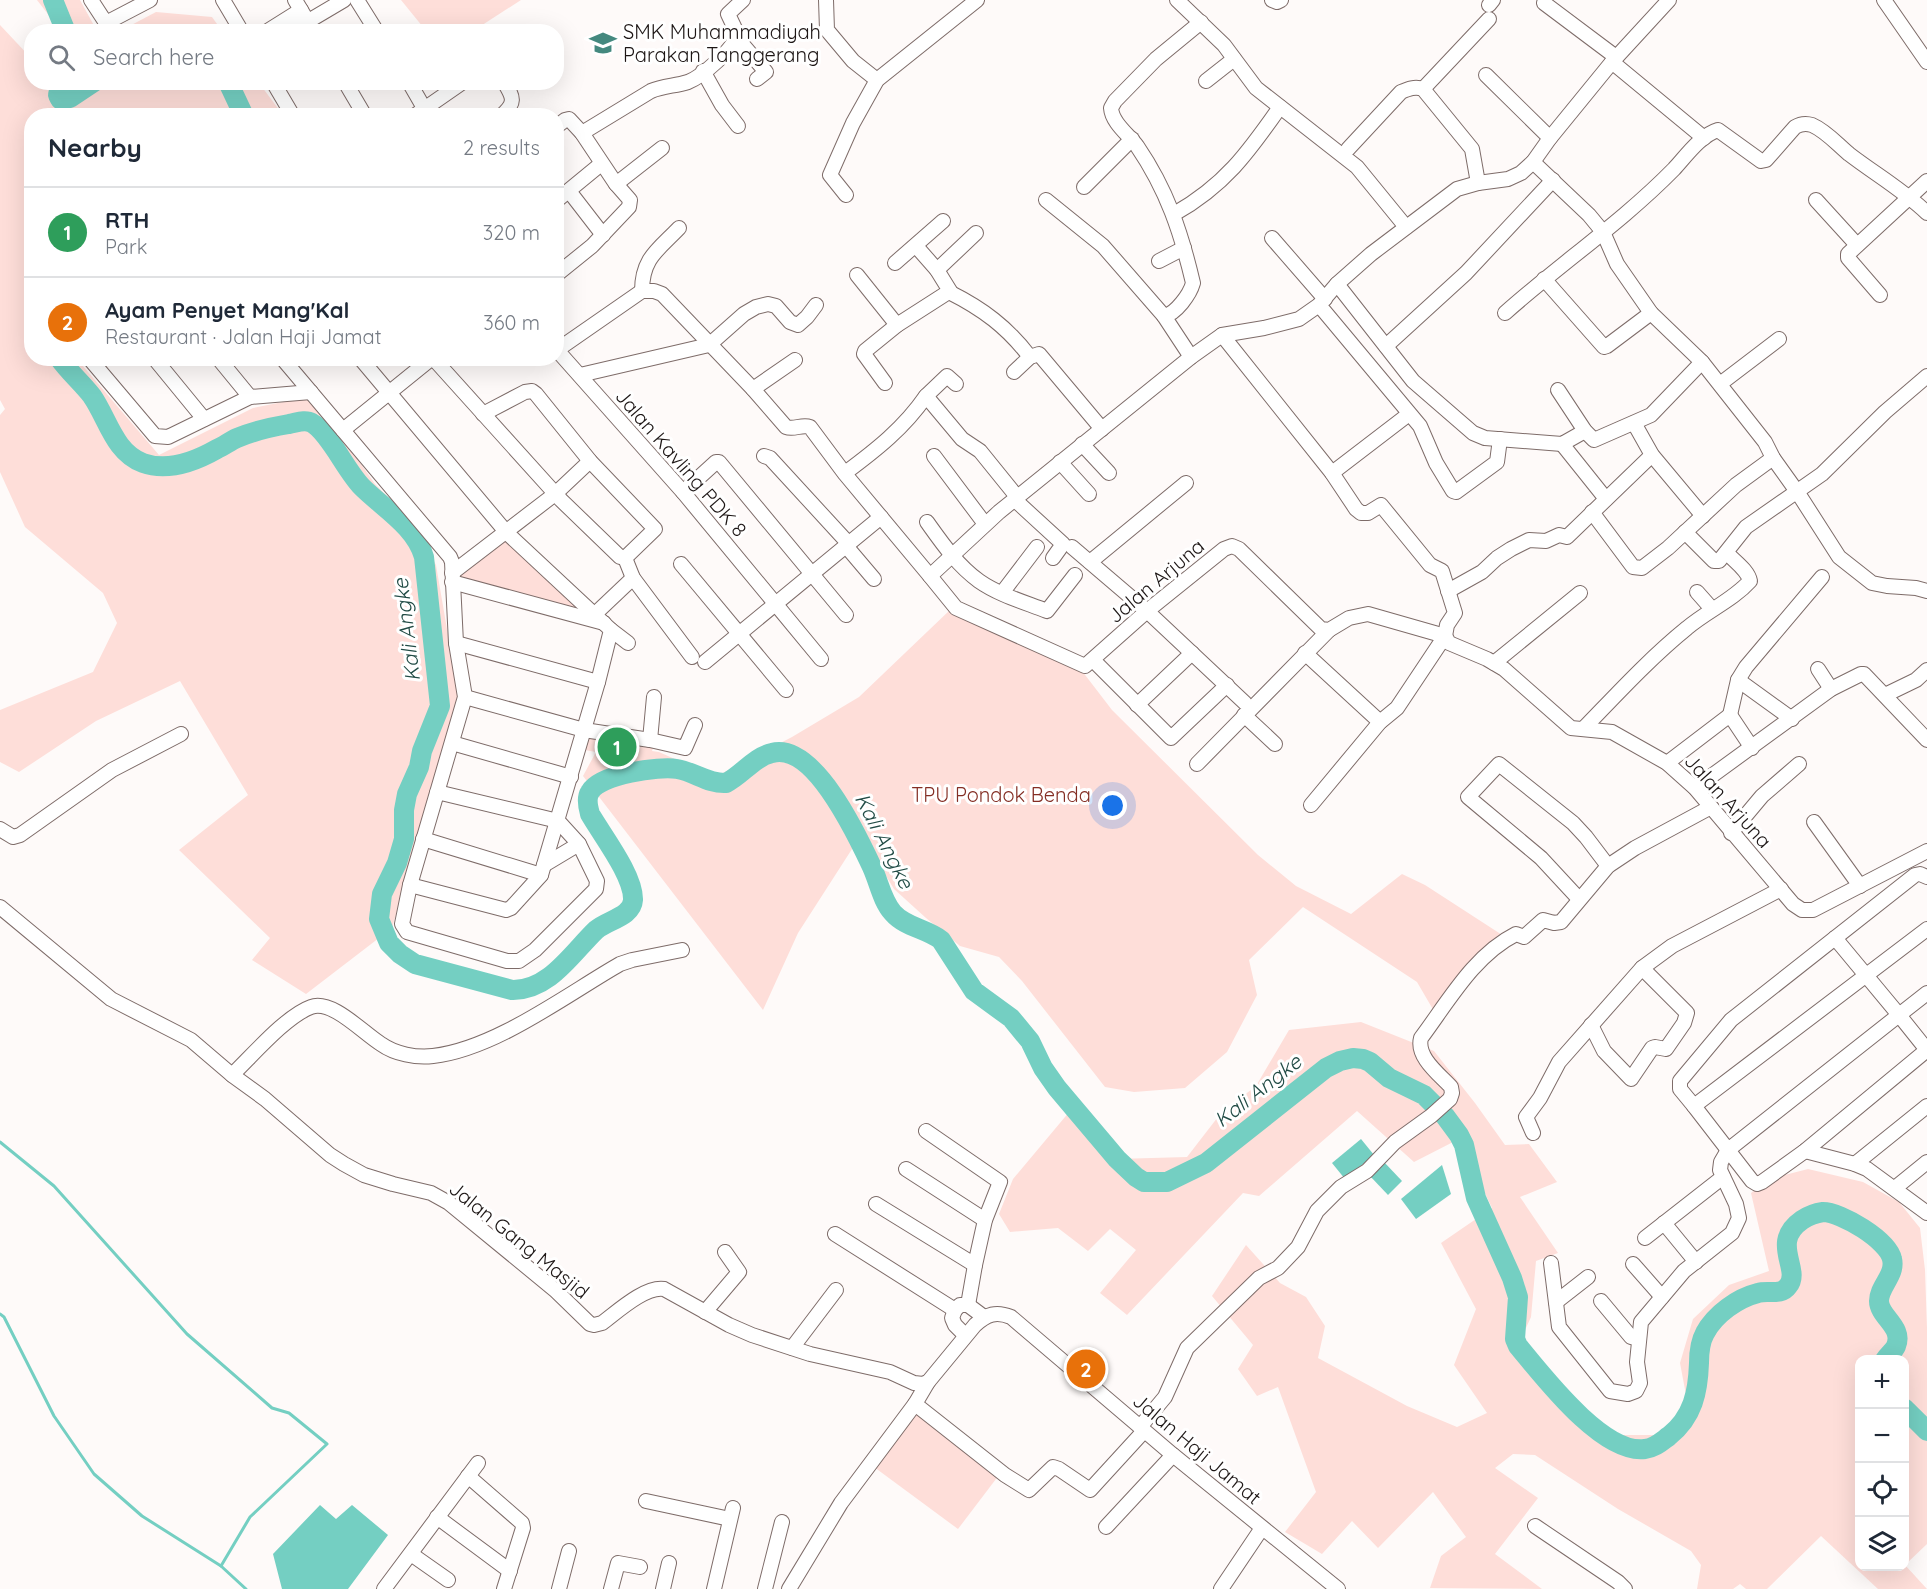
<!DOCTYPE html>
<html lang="en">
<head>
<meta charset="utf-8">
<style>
	body { margin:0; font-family:Quicksand,sans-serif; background:#f6f6f7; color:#1f2937 }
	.controls { position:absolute; right:18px; bottom:18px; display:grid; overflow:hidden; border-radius:12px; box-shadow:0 6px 24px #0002 }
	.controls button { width:54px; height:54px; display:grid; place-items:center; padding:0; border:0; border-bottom:2px solid #e0e1e3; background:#fff; color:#1f2937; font:30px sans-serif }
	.you { position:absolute; left:1113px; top:806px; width:21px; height:21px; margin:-15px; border:4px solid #fff; border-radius:50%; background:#1a73e8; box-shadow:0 0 0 9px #1a73e833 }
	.badge { display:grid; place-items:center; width:39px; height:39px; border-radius:50%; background:#d93025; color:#fff; font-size:20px; font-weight:700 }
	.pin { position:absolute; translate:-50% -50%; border:3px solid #fff; box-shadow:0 2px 6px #0006 }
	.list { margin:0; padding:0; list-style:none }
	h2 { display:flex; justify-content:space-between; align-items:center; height:78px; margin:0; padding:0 24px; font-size:26px }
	h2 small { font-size:20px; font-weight:400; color:#747a83 }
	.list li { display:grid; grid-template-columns:39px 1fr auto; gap:18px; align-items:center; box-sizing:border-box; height:90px; padding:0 24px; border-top:2px solid #e0e1e3 }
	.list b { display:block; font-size:22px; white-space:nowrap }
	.list p { margin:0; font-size:20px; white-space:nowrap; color:#747a83 }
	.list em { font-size:20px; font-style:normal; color:#747a83 }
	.icon { flex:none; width:33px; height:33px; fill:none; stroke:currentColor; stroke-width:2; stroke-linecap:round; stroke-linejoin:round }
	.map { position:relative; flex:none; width:1927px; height:1589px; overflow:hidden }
	.search { position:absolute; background:#fff; box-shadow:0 6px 24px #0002; left:24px; top:24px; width:540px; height:66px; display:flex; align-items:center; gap:15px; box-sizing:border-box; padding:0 21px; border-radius:24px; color:#747a83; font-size:22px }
	.panel { position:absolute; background:#fff; box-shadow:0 6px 24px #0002; left:24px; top:108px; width:540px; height:258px; border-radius:24px }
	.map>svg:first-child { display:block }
	.green { fill:#feded9; fill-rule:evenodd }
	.water { fill:#74cfc2 }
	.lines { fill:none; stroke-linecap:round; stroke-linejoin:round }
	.stream { stroke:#74cfc2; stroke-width:3 }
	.river { stroke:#74cfc2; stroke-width:20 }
	.minor-casing { stroke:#7e6c69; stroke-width:16 }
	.minor { stroke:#fff; stroke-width:14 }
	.labels { text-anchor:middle; stroke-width:6; stroke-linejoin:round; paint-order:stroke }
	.poi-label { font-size:20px; fill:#1d1615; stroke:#fff; text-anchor:start }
	.street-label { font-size:20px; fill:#1d1615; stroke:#fff }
	.park-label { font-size:20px; fill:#842e24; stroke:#fff }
	.water-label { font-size:21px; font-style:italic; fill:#214b45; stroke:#fff }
</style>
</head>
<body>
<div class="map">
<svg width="1927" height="1589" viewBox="0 0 1927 1589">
	<rect width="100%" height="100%" fill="#fefaf9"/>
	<g class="green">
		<polygon points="37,0 80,0 97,31 61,31"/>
		<polygon points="401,0 521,0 473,31 427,32"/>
		<polygon points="156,12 212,17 222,31 120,31"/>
		<polygon points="0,25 31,58 32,82 259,83 283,115 32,116 32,358 77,359 159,455 253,408 313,396 375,484 413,522 436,565 459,699 392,928 306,994 252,960 270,938 179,850 248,795 180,681 96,721 19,772 0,762 0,710 93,672 117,623 103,593 25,527 0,472 0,415 5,409 0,400"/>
		<polygon points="507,533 596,621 452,582"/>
		<polygon points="951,609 1079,667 1112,710 1258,855 1296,886 1351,914 1402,874 1425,885 1513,942 1473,975 1438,1018 1417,982 1303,907 1249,960 1257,995 1227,1052 1185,1088 1134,1092 1105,1087 1022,981 999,957 960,946 926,918 894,889 861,835 798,933 763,1010 583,776 596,752 579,749 588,730 654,745 652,751 659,752 715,777 792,737 859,697"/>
		<path d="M1361 1022 1434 1051 1475 1103 1505 1145 1529 1144 1557 1182 1520 1197 1558 1253 1536 1261 1531 1317 1519 1343 1547 1383 1619 1435H1671L1689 1411 1680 1363 1693 1319 1729 1285 1769 1271 1751 1193 1769 1179 1808 1169 1863 1182 1899 1202 1920 1228 1925 1270 1927 1328V1544L1905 1565 1927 1589H1878L1821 1536 1767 1589H1746L1740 1584 1733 1589H1697L1701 1565 1691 1551 1618 1509 1535 1455 1513 1454 1495 1468 1538 1498 1495 1554 1542 1589 1430 1588 1441 1556 1466 1537 1433 1492 1378 1548 1352 1521 1322 1554 1285 1532 1316 1492 1278 1387 1257 1396 1238 1369 1253 1345 1212 1296 1246 1245 1280 1283 1306 1297 1325 1326 1318 1358 1407 1406 1457 1427 1487 1413 1454 1365 1476 1309 1441 1243 1492 1208 1459 1139 1414 1162 1357 1111 1259 1196 1243 1193 1127 1315 1100 1293 1136 1250 1110 1229 1088 1251 1058 1228 1010 1232 999 1214 1013 1179 1070 1111 1116 1159 1187 1157 1221 1113 1256 1086 1289 1030ZM1860 1360H1904V1566H1860Z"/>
		<polygon points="916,1410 999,1475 958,1529 874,1467"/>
	</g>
	<g class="water">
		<polygon points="1361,1139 1374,1155 1345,1179 1332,1163"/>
		<polygon points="1384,1162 1402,1181 1388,1195 1370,1176"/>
		<polygon points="1442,1165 1451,1194 1416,1219 1401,1199"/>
		<polygon points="320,1505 336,1519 352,1505 388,1535 348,1589 282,1589 273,1554"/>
	</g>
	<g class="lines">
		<g class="stream">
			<polyline points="0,1142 54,1186 187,1334 272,1408 289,1413 327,1444 250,1517 221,1566"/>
			<polyline points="0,1314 4,1317 54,1416 94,1474 142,1516 221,1566 246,1589"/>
		</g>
		<g class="river">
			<polyline points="53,0 66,32"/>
			<polyline points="61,82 58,95 60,99 70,98 94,82"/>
			<polyline points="228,82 244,116"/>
			<path d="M59 358C69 372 82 383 92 396 108 419 114 452 143 463 168 472 196 461 217 449 224 446 230 441 237 438 254 431 271 427 289 424 296 423 305 419 312 423 329 432 346 471 362 487 383 508 416 527 424 557L440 706 422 751 419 767 407 794 404 810V839L397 863 382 894 379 919 389 943 400 954 415 964 512 990C549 991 572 953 596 930 607 920 632 917 633 900 634 876 602 835 590 814 588 807 586 798 590 792 600 774 659 766 677 769 695 772 708 784 726 783 742 775 754 757 772 753 814 742 858 837 872 867 879 882 882 901 893 913 905 927 927 929 941 940L974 991 1011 1018 1030 1041 1043 1068 1057 1088 1117 1159 1136 1177 1144 1182H1167L1206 1163 1326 1068 1340 1061 1353 1058 1363 1059 1370 1062 1389 1078 1424 1095 1445 1116 1459 1135 1464 1145 1476 1198 1512 1278 1518 1297 1515 1339 1518 1346C1543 1376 1603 1455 1645 1449 1655 1448 1662 1441 1669 1436 1693 1417 1698 1392 1699 1363 1699 1353 1700 1342 1705 1333 1715 1314 1738 1298 1758 1293 1768 1290 1781 1296 1788 1286 1802 1269 1769 1243 1802 1220 1808 1216 1816 1213 1823 1212 1841 1212 1888 1240 1892 1259 1896 1275 1879 1286 1879 1301 1879 1317 1904 1327 1896 1346 1894 1351 1888 1355 1885 1360"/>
			<polyline points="1904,1408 1927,1431"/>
		</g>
		<defs>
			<g id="minor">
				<polyline points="91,0 106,23 150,0"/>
				<polyline points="223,0 242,32"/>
				<polyline points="295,0 314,32"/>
				<polyline points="357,0 377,32"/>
				<polyline points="826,0 827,30 853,61 877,80"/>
				<polyline points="1177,0 1224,45 1256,88 1357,167 1406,227"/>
				<polyline points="1272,0 1277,2 1281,0"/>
				<polyline points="1669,0 1612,62 1550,138 1533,162 1521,173 1508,179 1478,183 1457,189 1371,254 1337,284 1319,305 1299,319 1264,328 1222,335 1191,357 999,512 930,576 956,608 1085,666 1147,611 1224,549 1232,546 1239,549 1321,629 1329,630 1349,618 1368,614 1445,636 1449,643 1487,659 1504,669 1571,728 1612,732 1667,763 1695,788 1793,904 1802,910 1813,910 1927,851"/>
				<polyline points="1884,0 1927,62"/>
				<polyline points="1544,3 1616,57"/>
				<polyline points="1489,5 1493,0"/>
				<polyline points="266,32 301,10"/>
				<polyline points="290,32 344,0"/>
				<polyline points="737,38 766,72 757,79"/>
				<polyline points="1612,62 1704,138"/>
				<polyline points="703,71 722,105 738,126"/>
				<polyline points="1486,75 1550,138"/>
				<polyline points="1206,81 1234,59"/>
				<polyline points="273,82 293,116"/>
				<polyline points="345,82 365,116"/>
				<polyline points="409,82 424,108"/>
				<polyline points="1423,89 1489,19"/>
				<polyline points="414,116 463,82"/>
				<path d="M501 116C516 103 514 98 504 82"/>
				<polyline points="556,127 565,120 569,119 582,133 616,184 662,148"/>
				<path d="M582 133 651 91C663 86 675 86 688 82 701 77 736 48 737 33L728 14 743 0"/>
				<path d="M1348 149 1401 92C1408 89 1415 86 1423 89L1472 149 1478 183"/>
				<polyline points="1533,162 1589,215 1603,232 1617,264 1651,313 1702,362 1765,442 1773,458 1798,493 1839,557 1872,583 1887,586 1916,588 1927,591"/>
				<polyline points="1084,187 1132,139"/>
				<polyline points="569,191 603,235"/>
				<polyline points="846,195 830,175 853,123 877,80 977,0"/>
				<path d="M1046 200 1103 246 1164 316C1176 314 1190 294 1193 283 1181 232 1167 190 1137 146 1129 135 1112 123 1111 108L1115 101 1156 59 1201 22"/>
				<polyline points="1816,200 1857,245"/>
				<polyline points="556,201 601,164"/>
				<path d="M1174 214C1224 186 1248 153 1280 107"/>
				<polyline points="1272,238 1325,299"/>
				<polyline points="1159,261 1184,248"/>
				<polyline points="895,263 943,221"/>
				<polyline points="937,270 976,233"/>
				<polyline points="556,275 592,246 629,207 630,200 616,184"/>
				<polyline points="857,275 897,325"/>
				<polyline points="1544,279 1604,347 1607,346 1651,313"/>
				<polyline points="1337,284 1413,381 1473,433 1485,438 1562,444 1585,431"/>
				<path d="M642 291C642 258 658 250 679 228"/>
				<path d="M949 292C983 309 1007 327 1030 357"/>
				<polyline points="1880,295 1848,258 1848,254 1927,181"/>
				<polyline points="1319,305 1420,426 1436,463 1453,491 1456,492 1497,462 1500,439"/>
				<path d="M1505 313C1560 264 1622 222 1674 169 1686 156 1701 135 1718 130L1761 161 1766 160 1795 127C1800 124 1806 123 1812 125 1826 131 1837 144 1849 154 1875 174 1903 190 1927 213"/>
				<polyline points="1164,316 1191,357"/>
				<polyline points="1222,335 1332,473 1356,509 1361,513 1368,513 1381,505 1430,565 1442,571 1455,613 1447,625 1445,636 1397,708 1380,722 1311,805"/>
				<polyline points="1386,346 1466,273 1553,180"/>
				<polyline points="556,349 683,492 821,659"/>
				<path d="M557 350 642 291H654L662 294 753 389 786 427C794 430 802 424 810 427L845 474 930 576"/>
				<polyline points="89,358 155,436 168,437 250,397 311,392"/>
				<polyline points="154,358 204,419"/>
				<polyline points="218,358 250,397"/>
				<polyline points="282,358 450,557 452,562 456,643 465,697 410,885 402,924 407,932 507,961 519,961 535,950 596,889 597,881 579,844 558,821 437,792"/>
				<polyline points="360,358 507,533 611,630 598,682 541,875 511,908 506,910 410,885"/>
				<polyline points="433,358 561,500 620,557 625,558"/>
				<polyline points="1014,372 1030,357 1039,354 1102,429"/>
				<polyline points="580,375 709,345 744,314 756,307 768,304 776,306 790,322 798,325 807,317 816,305"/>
				<polyline points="885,383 864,354 865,351 897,325 950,291 937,270 916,246"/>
				<polyline points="1720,384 1779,339"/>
				<polyline points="753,389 795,360"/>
				<polyline points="1558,390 1585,431 1594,440 1651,415 1702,362"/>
				<polyline points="926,396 947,376 956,384"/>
				<polyline points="483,414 525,392 532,391 536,394 590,461 655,529 625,558"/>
				<polyline points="1634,423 1652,455 1703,516"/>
				<polyline points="343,430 432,358"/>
				<polyline points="1082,444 1109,473"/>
				<polyline points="1562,444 1606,499"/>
				<polyline points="764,456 770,458 849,544"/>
				<polyline points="934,456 985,524"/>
				<polyline points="1060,462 1089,494"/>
				<path d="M845 473C876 450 904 428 926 396L962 439 980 451 1018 498"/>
				<polyline points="1332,473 1409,414"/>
				<polyline points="683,492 716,462 719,462 846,615"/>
				<polyline points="1015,500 1063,544 1053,558"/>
				<polyline points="1592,512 1633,567 1642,568 1668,548 1736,485 1773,458"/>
				<path d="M927 522C942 543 957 565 979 581 999 595 1024 602 1047 611L1075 575"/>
				<polyline points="1685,532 1714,561 1719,561 1746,527 1822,474 1885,412 1927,376"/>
				<polyline points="846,546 874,579"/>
				<polyline points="1072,547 1147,611 1245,703"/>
				<polyline points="625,558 633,578 692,657"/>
				<polyline points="1090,562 1186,483"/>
				<polyline points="681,564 786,690"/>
				<polyline points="452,573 555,494 590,461"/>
				<polyline points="452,582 604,623"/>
				<polyline points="1448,591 1482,572 1497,558 1511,549 1529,540 1546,541 1559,535 1567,537 1652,455"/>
				<polyline points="1697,592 1712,609"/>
				<polyline points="1002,593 1037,547"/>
				<polyline points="595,614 633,578"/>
				<polyline points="611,630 628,643"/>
				<polyline points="456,643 598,682"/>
				<polyline points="1305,653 1380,722"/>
				<polyline points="1093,660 1171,738 1227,685"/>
				<polyline points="705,662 881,517"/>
				<polyline points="1494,663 1580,593"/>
				<polyline points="1818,669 1831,689"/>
				<polyline points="1738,680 1792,719"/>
				<polyline points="1885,695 1916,680 1927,670"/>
				<polyline points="465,697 584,730 650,740 685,748 695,725"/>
				<polyline points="1137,705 1192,653"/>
				<polyline points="1244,715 1275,744"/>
				<polyline points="1730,715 1738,680 1746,667 1822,577"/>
				<path d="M1584 728C1617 694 1650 658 1687 628 1707 611 1733 600 1750 581 1748 570 1734 561 1727 553"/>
				<polyline points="650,740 654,697"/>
				<polyline points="452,743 571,777"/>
				<polyline points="1667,763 1730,715 1752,748"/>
				<polyline points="1197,764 1329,630"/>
				<polyline points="1695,788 1831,689 1861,674 1864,674 1927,740"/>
				<polyline points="1814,822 1860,886"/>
				<polyline points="0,829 13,837 20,835 112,770 181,734"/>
				<polyline points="1731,833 1762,796 1799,764"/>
				<polyline points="423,839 541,875"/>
				<polyline points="544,865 579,844"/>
				<polyline points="1927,877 1920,874 1915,875 1731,1020 1680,1081 1680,1089 1694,1106 1927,929"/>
				<polyline points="1579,899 1541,858 1468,797 1499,764 1573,823 1586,837 1608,866"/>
				<path d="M0 907 111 999 191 1040 232 1075 265 1099 330 1155 344 1164 364 1175 393 1184 431 1193 449 1203 555 1290 590 1324 594 1325 602 1323C617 1312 645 1286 664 1289L729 1325 752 1335 810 1354 890 1372 914 1383 923 1384 928 1382"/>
				<polyline points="1927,993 1899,1015 1927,1050"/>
				<polyline points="1591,1025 1604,1051 1631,1079 1652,1048 1655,1047 1666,1049 1684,1023 1687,1013 1642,968"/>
				<path d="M232 1075C252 1056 286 1016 311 1007 332 999 363 1033 381 1044 395 1054 416 1058 433 1056 495 1049 566 995 620 964L632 960 682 950"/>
				<polyline points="1694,1106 1728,1150 1899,1015 1835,938"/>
				<polyline points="1533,1133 1526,1117 1540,1098 1559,1062 1642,968 1672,946 1781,889"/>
				<polyline points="1805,1151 1855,1164 1867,1169 1927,1213"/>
				<polyline points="1855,1164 1927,1106"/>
				<polyline points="906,1169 985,1220"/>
				<polyline points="1895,1188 1927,1162"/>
				<polyline points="876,1204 975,1265 985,1220 1000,1182 926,1131"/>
				<polyline points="1664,1223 1696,1262"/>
				<polyline points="835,1234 955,1310"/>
				<polyline points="1645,1238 1723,1177"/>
				<polyline points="1551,1263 1559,1327 1610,1391 1628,1394 1636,1391 1640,1383 1637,1362 1641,1322 1684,1271 1732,1233 1739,1218 1736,1204 1720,1170 1721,1162 1728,1150 1752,1181 1757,1184 1762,1182 1805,1151 1927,1050"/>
				<polyline points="1633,1264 1662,1297"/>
				<polyline points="1601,1301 1631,1337 1639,1339"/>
				<polyline points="1556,1302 1588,1277"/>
				<polyline points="968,1305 975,1265"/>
				<polyline points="705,1312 739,1272 725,1252"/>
				<polyline points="965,1335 955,1325 952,1318 955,1310 960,1305 968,1305 984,1317"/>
				<polyline points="792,1348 836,1290"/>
				<polyline points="915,1404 1005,1475 1029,1490 1053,1467 1059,1469 1090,1490 1144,1431"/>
				<path d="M1140 1427 1165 1397 1187 1348 1259 1278 1278 1268 1298 1247 1317 1211 1341 1187 1367 1171 1395 1142 1431 1116 1450 1099 1452 1093 1451 1087C1439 1074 1416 1057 1421 1038 1448 1002 1474 955 1516 934L1524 937 1543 920 1554 923 1561 922 1608 866 1635 848 1711 807"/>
				<polyline points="468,1476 522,1523 523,1528 504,1589"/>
				<polyline points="646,1501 730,1519"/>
				<polyline points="437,1517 510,1571"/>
				<polyline points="1535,1526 1618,1582 1625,1589"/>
				<polyline points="1106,1527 1173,1455"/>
				<polyline points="411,1554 448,1580"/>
				<polyline points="384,1589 478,1463"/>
				<polyline points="559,1589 569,1551"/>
				<polyline points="611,1589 618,1563 640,1567"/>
				<polyline points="663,1589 669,1563"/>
				<polyline points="714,1589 733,1508"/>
				<polyline points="765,1589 782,1522"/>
				<path d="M789 1589 841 1503 915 1404 928 1382 975 1325C987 1314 996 1311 1011 1317L1173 1455 1338 1589"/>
				<polyline points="1221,1589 1262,1528"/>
			</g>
		</defs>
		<use href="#minor" class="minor-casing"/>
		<use href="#minor" class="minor"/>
	</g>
	<defs>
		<symbol id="school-bare" viewBox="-9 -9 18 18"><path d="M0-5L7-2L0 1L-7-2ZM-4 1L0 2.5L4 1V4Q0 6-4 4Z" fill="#44897f" stroke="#fff" stroke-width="2.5" paint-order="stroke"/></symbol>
	</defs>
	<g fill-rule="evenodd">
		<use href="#school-bare" x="584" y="24" width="38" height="38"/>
	</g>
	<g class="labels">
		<g class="poi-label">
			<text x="623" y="39">SMK Muhammadiyah<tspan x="623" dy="23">Parakan Tanggerang</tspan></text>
		</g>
		<g class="street-label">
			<text transform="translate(681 463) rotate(49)" y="7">Jalan Kavling PDK 8</text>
			<text transform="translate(1156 581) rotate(-40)" y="7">Jalan Arjuna</text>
			<text transform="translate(1728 801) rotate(48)" y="7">Jalan Arjuna</text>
			<text transform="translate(519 1240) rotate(39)" y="7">Jalan Gang Masjid</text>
			<text transform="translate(1197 1449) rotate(40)" y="7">Jalan Haji Jamat</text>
		</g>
		<g class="park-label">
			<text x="1001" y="802">TPU Pondok Benda</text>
		</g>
		<g class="water-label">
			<text transform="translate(407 630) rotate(-97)" y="7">Kali Angke</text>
			<text transform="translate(884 841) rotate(63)" y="7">Kali Angke</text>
			<text transform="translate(1258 1091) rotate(-38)" y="7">Kali Angke</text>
		</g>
	</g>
</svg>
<div class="controls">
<button>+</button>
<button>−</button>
<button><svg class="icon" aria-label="locate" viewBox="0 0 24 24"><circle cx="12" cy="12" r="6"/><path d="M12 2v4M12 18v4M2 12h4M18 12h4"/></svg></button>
<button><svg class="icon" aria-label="layers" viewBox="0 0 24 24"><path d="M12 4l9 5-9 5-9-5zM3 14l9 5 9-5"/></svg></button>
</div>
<div class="you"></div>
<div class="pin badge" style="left:617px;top:747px;background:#2e9e5b">1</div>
<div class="pin badge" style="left:1086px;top:1369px;background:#e8710a">2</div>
<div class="search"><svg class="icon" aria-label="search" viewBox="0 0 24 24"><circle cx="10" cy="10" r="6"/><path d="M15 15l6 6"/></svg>Search here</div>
<section class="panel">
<h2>Nearby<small>2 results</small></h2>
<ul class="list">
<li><span class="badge" style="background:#2e9e5b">1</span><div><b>RTH</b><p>Park</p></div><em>320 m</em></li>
<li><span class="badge" style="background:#e8710a">2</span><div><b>Ayam Penyet Mang'Kal</b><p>Restaurant · Jalan Haji Jamat</p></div><em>360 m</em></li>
</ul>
</section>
</div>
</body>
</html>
